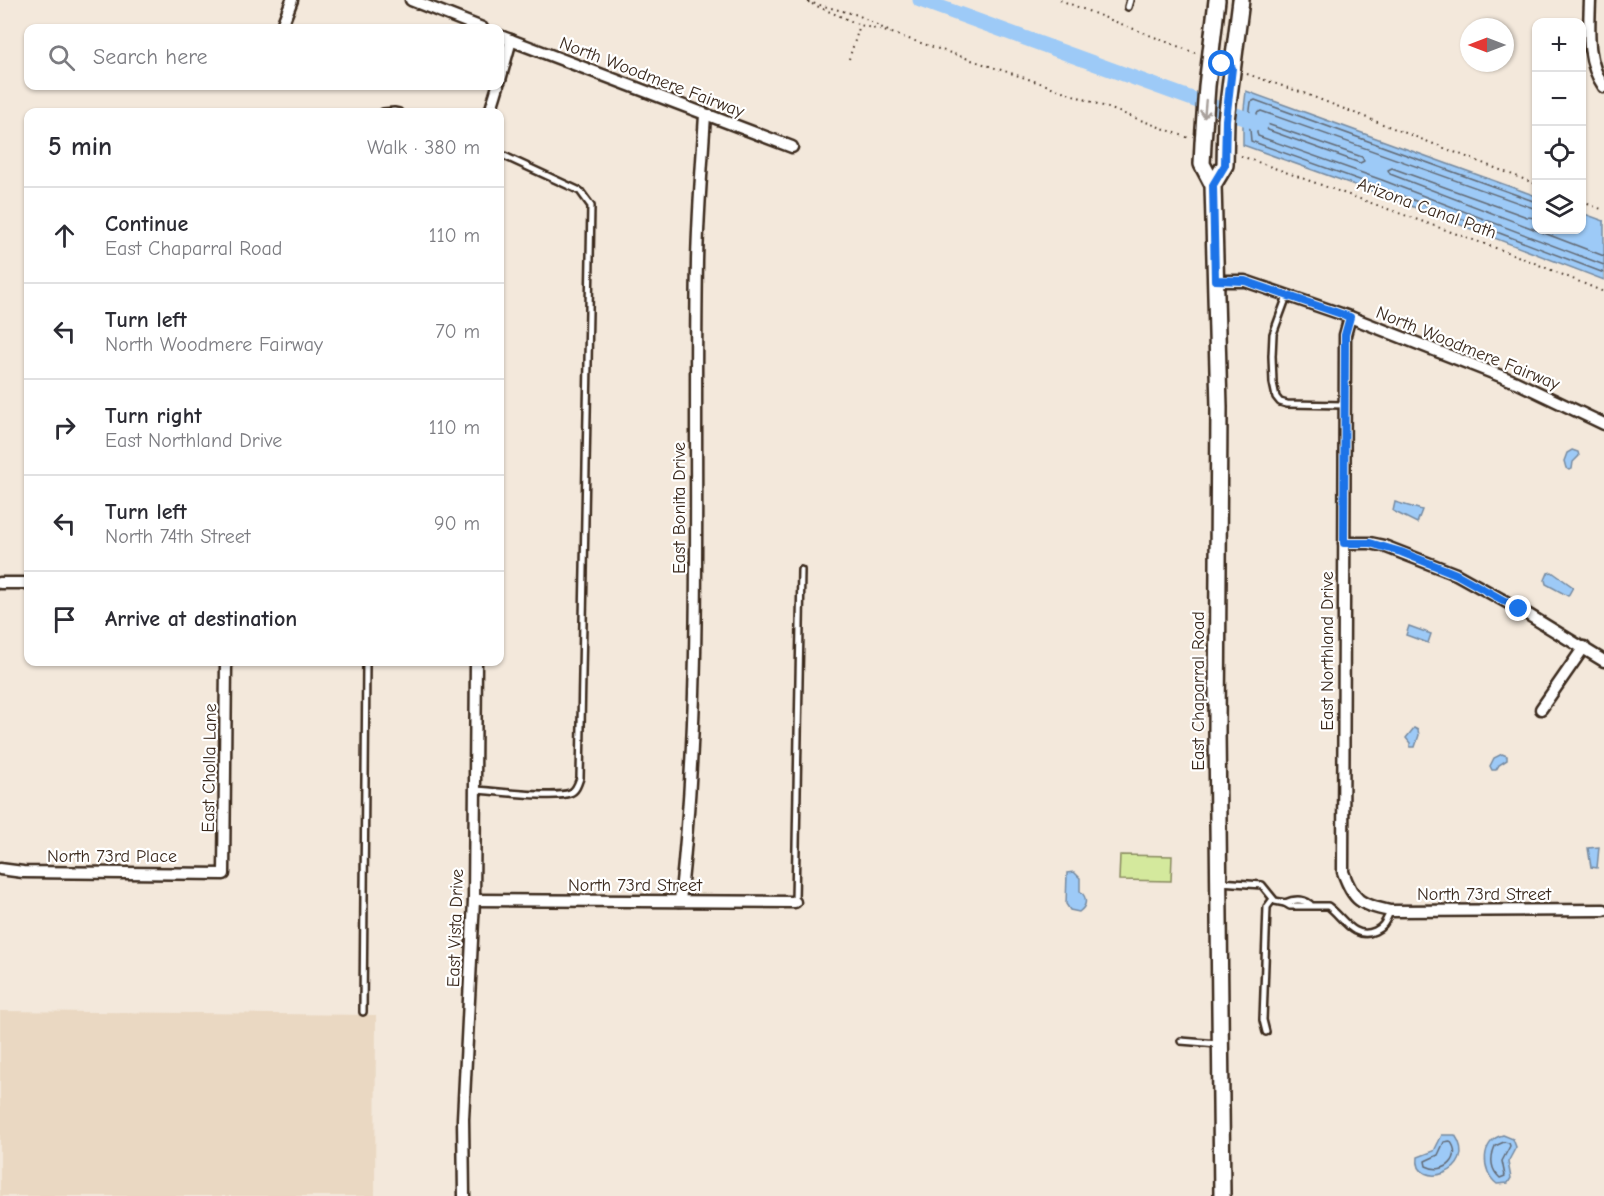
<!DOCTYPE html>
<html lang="en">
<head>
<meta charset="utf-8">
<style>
	body { margin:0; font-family:"Comic Neue",sans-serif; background:#f2f2f3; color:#2b2b33 }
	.controls { position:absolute; right:18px; top:18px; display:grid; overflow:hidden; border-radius:12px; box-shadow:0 2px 4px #0004 }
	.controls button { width:54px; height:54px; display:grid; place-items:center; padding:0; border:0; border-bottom:2px solid #e1e1e2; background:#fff; color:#2b2b33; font:30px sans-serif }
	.compass { position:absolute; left:1460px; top:18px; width:54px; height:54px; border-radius:50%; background:#fff; box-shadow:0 2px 4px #0004; rotate:270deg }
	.stop { position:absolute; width:18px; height:18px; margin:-14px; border:4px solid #1a73e8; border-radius:50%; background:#fff }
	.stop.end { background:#1a73e8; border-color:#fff; box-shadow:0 2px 6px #0008 }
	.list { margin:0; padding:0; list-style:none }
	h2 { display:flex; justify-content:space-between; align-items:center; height:78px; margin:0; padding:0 24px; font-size:26px }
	h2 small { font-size:20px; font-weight:400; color:#7c7c81 }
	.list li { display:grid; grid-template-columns:39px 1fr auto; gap:18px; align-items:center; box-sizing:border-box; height:96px; padding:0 24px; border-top:2px solid #e1e1e2 }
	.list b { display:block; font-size:22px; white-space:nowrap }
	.list p { margin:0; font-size:20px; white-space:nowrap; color:#7c7c81 }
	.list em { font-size:20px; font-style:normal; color:#7c7c81 }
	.icon { flex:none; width:33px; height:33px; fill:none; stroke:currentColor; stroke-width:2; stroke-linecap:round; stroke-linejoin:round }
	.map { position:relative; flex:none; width:1604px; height:1196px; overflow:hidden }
	.search { position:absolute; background:#fff; box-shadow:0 2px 4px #0004; left:24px; top:24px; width:480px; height:66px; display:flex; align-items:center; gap:15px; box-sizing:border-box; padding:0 21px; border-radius:12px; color:#7c7c81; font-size:22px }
	.panel { position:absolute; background:#fff; box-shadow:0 2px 4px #0004; left:24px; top:108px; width:480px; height:558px; border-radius:12px }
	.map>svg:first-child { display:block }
	.built { fill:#ead8c2 }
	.green { fill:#d4e99d; stroke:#888a5e; stroke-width:1.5 }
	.water { fill:#9dcaf7; stroke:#768aa0; stroke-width:1.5 }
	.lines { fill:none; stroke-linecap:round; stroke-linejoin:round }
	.shore { stroke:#626a75; stroke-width:1.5 }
	.canal { stroke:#9dcaf7; stroke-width:15 }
	.service-casing { stroke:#3b2a1e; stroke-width:10 }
	.minor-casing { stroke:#3b2a1e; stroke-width:15 }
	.secondary-casing { stroke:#3b2a1e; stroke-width:20 }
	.path { stroke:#3b2a1e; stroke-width:2; stroke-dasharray:1.5 4.5; stroke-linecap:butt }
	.service { stroke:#fff; stroke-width:5 }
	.minor { stroke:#fff; stroke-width:10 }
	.secondary { stroke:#fff; stroke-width:15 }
	.oneway { stroke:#a79f9a }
	.route { stroke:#1a73e8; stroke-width:8 }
	.labels { text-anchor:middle; stroke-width:4.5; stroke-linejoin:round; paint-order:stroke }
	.street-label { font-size:18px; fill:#3b2a1e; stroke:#fff }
</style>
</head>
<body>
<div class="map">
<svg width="1604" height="1196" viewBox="0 0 1604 1196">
	<rect width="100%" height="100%" fill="#f3e8db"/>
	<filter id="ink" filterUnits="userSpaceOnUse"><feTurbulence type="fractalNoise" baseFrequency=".0167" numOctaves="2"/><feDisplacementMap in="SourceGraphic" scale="12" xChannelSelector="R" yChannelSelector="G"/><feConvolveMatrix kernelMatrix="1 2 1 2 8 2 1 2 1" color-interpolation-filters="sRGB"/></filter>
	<g filter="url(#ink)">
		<polygon class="built" points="0,1011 376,1015 375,1196 0,1196"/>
		<polygon class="green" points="1120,855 1172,856 1171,881 1119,880"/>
		<g class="water">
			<polygon points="1246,91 1536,196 1536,230 1582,230 1582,213 1604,221 1604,280 1377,193 1243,145 1243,118"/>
			<polygon points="1572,450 1578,452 1579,456 1573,462 1572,469 1569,470 1566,468 1564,461 1567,453"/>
			<polygon points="1395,502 1422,510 1417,523 1393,511"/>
			<polygon points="1552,572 1573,587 1568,596 1546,584 1545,580 1548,573"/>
			<polygon points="1409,626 1431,634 1428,643 1406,635"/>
			<polygon points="1414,728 1418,730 1419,735 1415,747 1410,747 1410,743 1406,738"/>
			<polygon points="1502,754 1507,756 1507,760 1499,765 1496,770 1492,770 1490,766 1494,758"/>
			<polygon points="1599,847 1597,868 1591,867 1588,848"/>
			<path d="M1074 872 1080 878V891C1088 898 1087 906 1079 912L1070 910 1066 904 1067 873Z"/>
			<path d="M1442 1135H1455C1481 1173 1413 1191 1418 1157L1434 1151Z"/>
			<path d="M1503 1135 1513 1139 1516 1147 1508 1162 1511 1178 1508 1183 1497 1184C1481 1172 1480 1140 1503 1135Z"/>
		</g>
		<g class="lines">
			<g class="shore">
				<polygon points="1267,124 1362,157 1364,161 1360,163 1268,130 1266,127"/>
				<polyline points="1536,202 1255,100 1251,102 1249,118 1251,141 1379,187 1604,273"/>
				<polyline points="1536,209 1261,111 1257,113 1257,133 1258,136 1382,180 1604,265"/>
				<polyline points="1536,218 1527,217 1392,168 1388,170 1390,174 1604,256"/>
				<path d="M1450 1141C1463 1156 1446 1176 1426 1166L1425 1161 1438 1155 1444 1142Z"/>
				<path d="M1504 1142 1509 1143 1510 1146 1502 1161 1505 1176 1500 1178C1490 1169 1490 1158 1495 1146Z"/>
			</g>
			<polyline class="canal" points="920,0 1261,124"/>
			<defs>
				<g id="service">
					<polyline points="1128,7 1130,0"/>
					<polyline points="383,112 394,111 399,112"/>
					<polyline points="1287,296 1273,334 1272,356 1273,383 1276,397 1280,402 1287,404 1345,405"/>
					<path d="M475 790C495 791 554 799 570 793 576 791 578 784 580 778L591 206 580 191 500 154"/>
					<path d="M1220 882 1262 885 1275 901 1285 903 1290 906H1328C1343 917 1354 941 1375 931 1384 927 1386 920 1390 912"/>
					<polyline points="795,902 801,570"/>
					<path d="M1285 903C1294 899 1303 899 1310 904"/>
					<polyline points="363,1012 366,662"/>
					<polyline points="1266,1032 1263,1020 1267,907 1273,899"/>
					<polyline points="1181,1041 1218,1044"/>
				</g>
				<g id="minor">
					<polyline points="411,0 482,28"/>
					<path d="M1590 0C1589 31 1586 61 1604 87"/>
					<polyline points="281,28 292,0"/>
					<polyline points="500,36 792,147"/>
					<polyline points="500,80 511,40"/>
					<polyline points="490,112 498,86"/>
					<polyline points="1215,281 1245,281 1350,317 1516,382 1604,424"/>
					<path d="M1350 317 1345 335 1343 872C1354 902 1360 904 1390 911L1604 910"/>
					<polyline points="1344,543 1370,543 1384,546 1456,574 1519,609 1604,661"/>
					<polyline points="0,583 28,583"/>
					<polyline points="1541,709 1584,647"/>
					<polyline points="0,869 23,872 224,874 226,662"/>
					<polyline points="474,900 795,902"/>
					<path d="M680 901C704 689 693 474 697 261 698 212 702 164 705 115"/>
					<polyline points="464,1196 463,1119 474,900 476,662"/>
				</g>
				<g id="secondary">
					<polyline points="1217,0 1207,86 1203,143 1202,164 1213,185 1219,407 1217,730 1222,1196"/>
					<polyline points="1213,185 1225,165 1226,120 1241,0"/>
				</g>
			</defs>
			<use href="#service" class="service-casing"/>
			<use href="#minor" class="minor-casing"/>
			<use href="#secondary" class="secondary-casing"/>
			<g class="path">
				<polyline points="1060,0 1195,53"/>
				<polyline points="808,2 858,15 894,34 1049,86 1189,138"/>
				<polyline points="812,4 860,25 891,33"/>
				<polyline points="849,59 860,25"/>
				<polyline points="1247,74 1306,94 1536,184"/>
				<polyline points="1241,156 1515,255 1604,292"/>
				<polyline points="1582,202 1604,210"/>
			</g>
			<use href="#service" class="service"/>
			<use href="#minor" class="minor"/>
			<use href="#secondary" class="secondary"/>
		</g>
		<defs><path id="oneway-shaft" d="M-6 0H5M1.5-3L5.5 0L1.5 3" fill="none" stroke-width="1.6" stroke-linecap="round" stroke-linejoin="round" transform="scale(1.5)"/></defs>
		<use class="oneway" href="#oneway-shaft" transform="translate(1205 109) rotate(95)"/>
	</g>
	<g class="lines" filter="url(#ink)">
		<polyline class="route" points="1222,64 1232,68 1226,120 1225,165 1213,185 1215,280 1245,281 1350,317 1345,335 1344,543 1370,543 1401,552 1456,574 1519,609"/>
	</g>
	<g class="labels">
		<g class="street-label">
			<text transform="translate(652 77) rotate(21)" y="6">North Woodmere Fairway</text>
			<text transform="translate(1427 208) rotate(20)" y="6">Arizona Canal Path</text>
			<text transform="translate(1468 348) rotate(22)" y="6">North Woodmere Fairway</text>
			<text transform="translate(679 508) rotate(-90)" y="6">East Bonita Drive</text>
			<text transform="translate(1327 651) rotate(-90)" y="6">East Northland Drive</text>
			<text transform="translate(1198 691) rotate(-90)" y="6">East Chaparral Road</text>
			<text transform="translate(209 768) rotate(-89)" y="6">East Cholla Lane</text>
			<text x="112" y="862">North 73rd Place</text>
			<text x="635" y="891">North 73rd Street</text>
			<text x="1484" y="900">North 73rd Street</text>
			<text transform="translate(455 928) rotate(-88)" y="6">East Vista Drive</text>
		</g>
	</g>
</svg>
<div class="controls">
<button>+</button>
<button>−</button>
<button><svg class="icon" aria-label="locate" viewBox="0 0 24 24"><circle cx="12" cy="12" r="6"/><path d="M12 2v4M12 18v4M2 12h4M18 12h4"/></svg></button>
<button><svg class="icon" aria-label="layers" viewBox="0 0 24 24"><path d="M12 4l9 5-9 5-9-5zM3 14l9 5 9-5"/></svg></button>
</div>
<svg class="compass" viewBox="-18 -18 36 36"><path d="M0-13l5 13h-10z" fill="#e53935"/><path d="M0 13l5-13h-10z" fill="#7c7c81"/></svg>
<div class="stop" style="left:1222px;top:64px"></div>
<div class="stop end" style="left:1519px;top:609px"></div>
<div class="search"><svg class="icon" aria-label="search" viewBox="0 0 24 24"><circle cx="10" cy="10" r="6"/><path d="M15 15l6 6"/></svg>Search here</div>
<section class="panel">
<h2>5 min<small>Walk · 380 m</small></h2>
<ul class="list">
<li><svg class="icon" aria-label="ahead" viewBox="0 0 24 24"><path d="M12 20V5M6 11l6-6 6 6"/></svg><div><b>Continue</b><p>East Chaparral Road</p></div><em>110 m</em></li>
<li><svg class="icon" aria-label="left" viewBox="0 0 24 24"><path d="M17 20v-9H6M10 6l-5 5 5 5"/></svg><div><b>Turn left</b><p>North Woodmere Fairway</p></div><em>70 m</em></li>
<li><svg class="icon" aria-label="right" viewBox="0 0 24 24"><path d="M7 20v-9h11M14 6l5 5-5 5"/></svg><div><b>Turn right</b><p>East Northland Drive</p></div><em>110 m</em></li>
<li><svg class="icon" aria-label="left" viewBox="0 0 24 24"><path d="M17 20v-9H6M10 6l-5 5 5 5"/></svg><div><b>Turn left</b><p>North 74th Street</p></div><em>90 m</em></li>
<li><svg class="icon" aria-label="arrive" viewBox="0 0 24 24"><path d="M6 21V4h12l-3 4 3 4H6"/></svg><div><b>Arrive at destination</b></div></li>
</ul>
</section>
</div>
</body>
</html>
